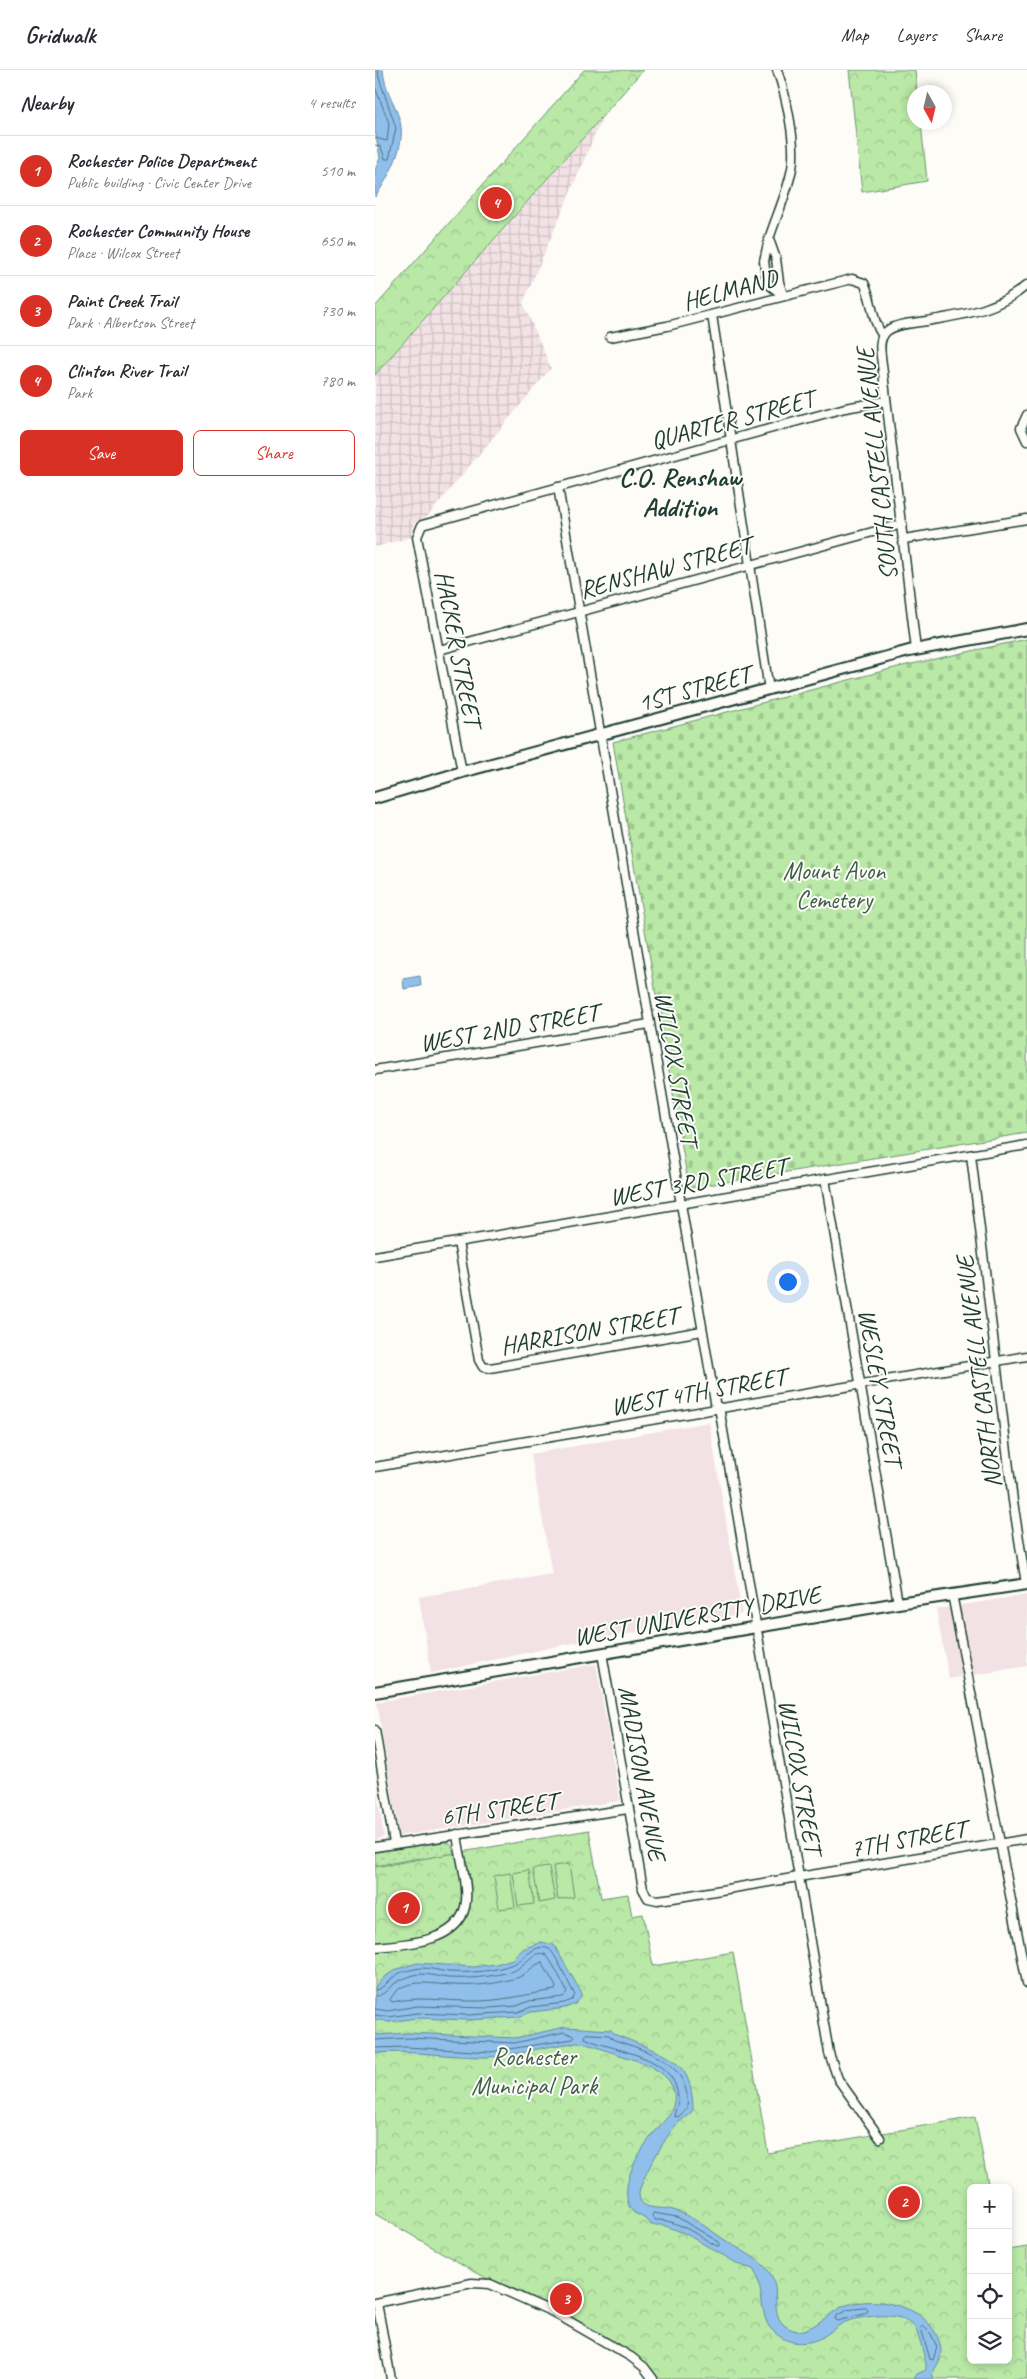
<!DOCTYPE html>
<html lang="en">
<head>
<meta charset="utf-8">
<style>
	body { margin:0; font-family:Caveat,sans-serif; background:#f7f7f7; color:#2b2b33 }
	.controls { position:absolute; right:15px; bottom:15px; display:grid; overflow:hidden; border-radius:8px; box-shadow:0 2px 8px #0003 }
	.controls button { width:45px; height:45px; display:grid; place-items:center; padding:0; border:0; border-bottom:1px solid #e1e1e2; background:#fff; color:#2b2b33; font:25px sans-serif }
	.compass { position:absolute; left:532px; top:15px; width:45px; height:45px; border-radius:50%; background:#fff; box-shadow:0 2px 8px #0003; rotate:172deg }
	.you { position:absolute; left:412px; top:1211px; width:18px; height:18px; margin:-12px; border:4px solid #fff; border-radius:50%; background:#1a73e8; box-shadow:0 0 0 8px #1a73e833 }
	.badge { display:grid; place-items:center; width:32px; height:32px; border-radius:50%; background:#d93025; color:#fff; font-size:16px; font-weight:700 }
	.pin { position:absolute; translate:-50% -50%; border:2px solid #fff; box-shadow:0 1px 5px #0006 }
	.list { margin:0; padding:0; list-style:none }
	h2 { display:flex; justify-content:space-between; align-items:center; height:65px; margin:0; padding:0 20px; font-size:21px }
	h2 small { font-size:16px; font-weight:400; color:#7c7c81 }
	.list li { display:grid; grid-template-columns:32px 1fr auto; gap:15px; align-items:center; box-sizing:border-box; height:70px; padding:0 20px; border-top:1px solid #e1e1e2 }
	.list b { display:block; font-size:19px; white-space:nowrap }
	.list p { margin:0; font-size:16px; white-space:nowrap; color:#7c7c81 }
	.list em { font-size:16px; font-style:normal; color:#7c7c81 }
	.actions { display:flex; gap:10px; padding:15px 20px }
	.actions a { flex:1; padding:11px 0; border:1px solid #d93025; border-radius:8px; text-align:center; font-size:18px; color:#d93025 }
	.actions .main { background:#d93025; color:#fff }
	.icon { flex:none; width:28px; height:28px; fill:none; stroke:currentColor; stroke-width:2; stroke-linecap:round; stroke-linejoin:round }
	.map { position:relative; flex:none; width:652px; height:2309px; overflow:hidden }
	header { display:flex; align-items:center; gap:30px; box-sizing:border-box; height:70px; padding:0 25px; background:#fff; border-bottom:1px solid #e1e1e2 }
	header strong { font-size:24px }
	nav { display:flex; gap:28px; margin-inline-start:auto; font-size:18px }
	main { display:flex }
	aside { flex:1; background:#fff }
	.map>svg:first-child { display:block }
	.built { fill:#f2e1e5 }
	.industrial { fill:url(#industrial-grid) }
	.grass { fill:url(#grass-dots); stroke:#6c926e }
	.forest { fill:url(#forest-crowns); stroke:#6c926e }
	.cemetery { fill:url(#cemetery-stones); stroke:#6c926e }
	.pitch { fill:#b9e8a7; stroke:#6c926e }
	.water { fill:#90bfeb; stroke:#638ba2 }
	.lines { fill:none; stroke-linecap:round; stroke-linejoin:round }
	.shore { stroke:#4c717d; stroke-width:1 }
	.street-casing { stroke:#1f3d34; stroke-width:11 }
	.secondary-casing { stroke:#1f3d34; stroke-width:14 }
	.street { stroke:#fdfcf7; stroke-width:8 }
	.secondary { stroke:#fdfcf7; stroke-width:10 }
	.labels { text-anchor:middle; stroke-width:4; stroke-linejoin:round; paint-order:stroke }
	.street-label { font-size:25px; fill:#1f3d34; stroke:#fdfcf7 }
	.park-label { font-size:25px; fill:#3e5f4b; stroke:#fdfcf7 }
	.neighbourhood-label { font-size:26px; font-weight:bold; fill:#1f3d34; stroke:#fdfcf7 }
</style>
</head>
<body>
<header>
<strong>Gridwalk</strong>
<nav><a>Map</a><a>Layers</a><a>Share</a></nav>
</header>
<main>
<aside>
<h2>Nearby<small>4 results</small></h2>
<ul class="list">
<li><span class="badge">1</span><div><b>Rochester Police Department</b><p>Public building · Civic Center Drive</p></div><em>510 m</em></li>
<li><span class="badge">2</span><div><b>Rochester Community House</b><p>Place · Wilcox Street</p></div><em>650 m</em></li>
<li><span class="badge">3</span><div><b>Paint Creek Trail</b><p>Park · Albertson Street</p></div><em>730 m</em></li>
<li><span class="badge">4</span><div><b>Clinton River Trail</b><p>Park</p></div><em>780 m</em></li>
</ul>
<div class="actions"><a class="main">Save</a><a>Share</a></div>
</aside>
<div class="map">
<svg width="652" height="2309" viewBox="0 0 652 2309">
	<defs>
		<pattern id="industrial-grid" width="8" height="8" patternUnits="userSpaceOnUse" patternTransform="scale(1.25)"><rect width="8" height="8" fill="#f2e1e5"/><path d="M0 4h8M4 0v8" fill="none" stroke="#cfc2c5"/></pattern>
		<pattern id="grass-dots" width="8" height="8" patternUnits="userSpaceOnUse" patternTransform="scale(1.25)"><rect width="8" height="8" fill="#b9e8a7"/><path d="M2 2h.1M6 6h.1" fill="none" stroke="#9fc890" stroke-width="1.8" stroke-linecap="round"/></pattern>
		<pattern id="forest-crowns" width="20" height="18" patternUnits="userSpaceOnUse" patternTransform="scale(1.25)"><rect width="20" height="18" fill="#b9e8a7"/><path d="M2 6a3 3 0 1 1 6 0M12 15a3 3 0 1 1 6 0" fill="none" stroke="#9fc890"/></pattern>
		<pattern id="cemetery-stones" width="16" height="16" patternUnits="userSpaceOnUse" patternTransform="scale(1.25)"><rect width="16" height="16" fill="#b9e8a7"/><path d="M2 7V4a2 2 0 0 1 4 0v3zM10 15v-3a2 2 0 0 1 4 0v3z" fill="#9fc890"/></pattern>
	</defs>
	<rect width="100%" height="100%" fill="#fdfcf7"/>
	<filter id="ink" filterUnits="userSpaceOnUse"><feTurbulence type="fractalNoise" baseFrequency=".02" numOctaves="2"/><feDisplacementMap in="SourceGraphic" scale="10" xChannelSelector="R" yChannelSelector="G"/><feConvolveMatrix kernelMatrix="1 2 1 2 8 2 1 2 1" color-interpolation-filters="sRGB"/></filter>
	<g filter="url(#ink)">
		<g class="built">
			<polygon points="334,1352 367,1544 188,1575 56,1603 44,1527 177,1504 156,1384"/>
			<polygon points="652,1525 652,1596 574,1609 561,1539"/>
			<polygon points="221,1594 245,1731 24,1766 2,1632"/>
			<polygon points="0,1709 9,1766 0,1771"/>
		</g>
		<polygon class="industrial" points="227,48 148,233 176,298 52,447 39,453 36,467 0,477 0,306"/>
		<path class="grass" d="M67 1771C71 1772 75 1772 77 1776 84 1789 62 1836 57 1851L45 1788 0 1796V1782Z"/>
		<g class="forest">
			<polygon points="209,0 268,0 0,305 0,237"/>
			<polygon points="474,0 540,0 542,22 540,22 540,52 546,53 552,111 487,122"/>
			<polygon points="214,1760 226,1828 253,1824 257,1846 268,1844 278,1896 358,1882 393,2083 600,2047 614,2118 596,2118 596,2290 633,2290 633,2180 652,2177 652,2309 286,2309 0,2144 0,1797"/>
		</g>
		<polygon class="cemetery" points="652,569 652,1063 314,1118 238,672 523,597"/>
		<g class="pitch">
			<polygon points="194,1794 199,1827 183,1830 178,1796"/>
			<polygon points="174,1797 180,1830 164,1833 158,1799"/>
			<polygon points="154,1800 159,1834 143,1836 138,1803"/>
			<polygon points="135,1803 140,1837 124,1839 119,1806"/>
		</g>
		<g class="water">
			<path d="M0 0H8C9 17 19 32 24 48 33 73 14 107 0 127V100L5 88 0 60Z"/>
			<polygon points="45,906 46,916 29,919 28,909"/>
			<polygon points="166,1872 179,1875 206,1922 206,1927 200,1934 190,1938 156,1942 144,1947 93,1950 42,1948 14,1952 0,1949 0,1917 9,1907 22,1899 42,1893 99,1897 121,1894 138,1889 148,1879"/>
			<path d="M190 1957 236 1960 241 1965C253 1969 263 1974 274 1978 307 1992 317 2003 318 2040 314 2046 306 2049 301 2055 292 2065 263 2113 264 2125 265 2142 286 2136 298 2140 318 2146 336 2161 353 2172 368 2182 390 2191 397 2207 406 2225 392 2251 418 2260 434 2266 456 2240 471 2235 501 2226 547 2235 561 2264 569 2280 567 2289 557 2303L559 2309H539L542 2304 551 2300V2294C549 2286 544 2264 540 2258 528 2239 486 2246 468 2253 460 2257 454 2264 446 2268 429 2276 410 2274 397 2260 384 2248 389 2214 378 2199L365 2195 309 2163 288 2155H276C272 2146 258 2146 254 2136 245 2112 264 2082 278 2064 286 2054 297 2045 299 2032 304 1999 258 1990 236 1982 226 1979 214 1973 203 1973 172 1974 141 1987 110 1987 73 1987 37 1980 0 1983V1965L34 1963 140 1968Z"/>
		</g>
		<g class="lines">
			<g class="shore">
				<polyline points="0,17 14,53 12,71 0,68"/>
				<polyline points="0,75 6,77 10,89 14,89 21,58 4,8 3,0"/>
				<path d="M167 1892 181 1917 180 1920C152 1924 124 1932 95 1931 69 1931 43 1926 17 1932L15 1930C27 1905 57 1915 79 1915 95 1916 110 1915 125 1912 133 1910 142 1909 148 1905 155 1900 159 1895 167 1892Z"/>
				<path d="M0 1920C9 1919 16 1907 25 1903 29 1901 35 1900 40 1899 51 1896 63 1901 74 1902 94 1903 118 1902 138 1894 150 1890 159 1872 174 1879 180 1882 195 1917 200 1925L197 1930 189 1933 156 1937 143 1942 93 1945 42 1943 13 1947 0 1945"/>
				<path d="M0 1926C9 1926 12 1919 19 1914 25 1910 32 1907 39 1905 50 1902 62 1907 73 1908 96 1909 116 1907 138 1901 148 1898 158 1880 170 1884 174 1886 191 1918 192 1923L188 1927 154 1931 142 1936 113 1938 42 1936 13 1941 0 1939"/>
				<path d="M217 1964 234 1965 239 1970C274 1981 317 1994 312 2039L303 2047 299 2046C300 2039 304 2034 303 2027 300 1984 239 1982 210 1968L211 1964Z"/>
				<polyline points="0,1970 34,1968 140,1973 189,1962 200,1966 198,1969 115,1982 31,1977 0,1978"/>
				<path d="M279 2143 302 2147 344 2172 345 2175 342 2176C323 2166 302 2149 280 2150L277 2146Z"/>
				<polygon points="491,2238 493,2240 492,2243 463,2251 460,2249 461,2246 472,2240"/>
				<polygon points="548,2256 556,2264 562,2277 558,2290 555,2289 546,2258"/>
			</g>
			<defs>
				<g id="street">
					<path d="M394 169C401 147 411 126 416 103 423 77 411 25 402 0"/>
					<polygon points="394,169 401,189 404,212 408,225 392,213 389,191"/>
					<polyline points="337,245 394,620"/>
					<path d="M235 267 292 256 477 209 489 213C498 230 496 250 508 266"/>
					<polyline points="652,345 646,358 652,371"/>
					<polyline points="183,417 341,1338"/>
					<polyline points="529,469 652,449"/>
					<polyline points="64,580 527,454"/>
					<path d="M541 580 506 286C505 278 504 267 512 261 522 253 540 253 552 251 591 244 621 241 652 215"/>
					<polyline points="87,702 42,467 47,455 470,338 511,331"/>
					<polyline points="0,1000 274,954"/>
					<polyline points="596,1085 638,1431 651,1514"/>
					<polyline points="450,1109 523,1533"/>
					<polyline points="83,1172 104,1290 108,1297 115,1298 327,1261"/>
					<polyline points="0,1186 652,1075"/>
					<polyline points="344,1337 454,1983 463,2009 505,2068"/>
					<polyline points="0,1397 652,1286"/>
					<polyline points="577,1524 652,1913"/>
					<polyline points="227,1583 268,1819 273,1828 282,1830 298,1828 652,1769"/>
					<polyline points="0,1660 19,1773"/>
					<polyline points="0,1777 253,1739"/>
					<path d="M0 1877C30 1874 82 1873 90 1837 95 1818 84 1784 82 1764"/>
					<polyline points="0,2233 97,2213 115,2214 178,2242 256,2287 269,2297 278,2309"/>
					<polyline points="2,2233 16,2309"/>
				</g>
				<g id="secondary">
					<polyline points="0,728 87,702 534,581 652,559"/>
					<polyline points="0,1622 523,1533 652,1514"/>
				</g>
			</defs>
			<use href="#street" class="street-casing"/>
			<use href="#secondary" class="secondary-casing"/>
			<use href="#street" class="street"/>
			<use href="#secondary" class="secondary"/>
		</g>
	</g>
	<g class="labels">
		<g class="street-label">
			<text transform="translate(355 219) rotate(-15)" y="9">HELMAND</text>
			<text transform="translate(357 349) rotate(-15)" y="9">QUARTER STREET</text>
			<text transform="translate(501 394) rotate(-96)" y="9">SOUTH CASTELL AVENUE</text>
			<text transform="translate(290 497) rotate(-15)" y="9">RENSHAW STREET</text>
			<text transform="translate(84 578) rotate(79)" y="9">HACKER STREET</text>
			<text transform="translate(319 618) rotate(-15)" y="9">1ST STREET</text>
			<text transform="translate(134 957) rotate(-10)" y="9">WEST 2ND STREET</text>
			<text transform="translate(302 998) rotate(80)" y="9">WILCOX STREET</text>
			<text transform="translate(323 1111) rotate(-10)" y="9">WEST 3RD STREET</text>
			<text transform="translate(214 1260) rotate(-10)" y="9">HARRISON STREET</text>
			<text transform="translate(603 1302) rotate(-97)" y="9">NORTH CASTELL AVENUE</text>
			<text transform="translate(506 1317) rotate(80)" y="9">WESLEY STREET</text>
			<text transform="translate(323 1321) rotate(-10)" y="9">WEST 4TH STREET</text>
			<text transform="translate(322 1545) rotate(-10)" y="9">WEST UNIVERSITY DRIVE</text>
			<text transform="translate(268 1703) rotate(80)" y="9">MADISON AVENUE</text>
			<text transform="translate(426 1706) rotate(80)" y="9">WILCOX STREET</text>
			<text transform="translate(124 1738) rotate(-8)" y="9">6TH STREET</text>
			<text transform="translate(533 1768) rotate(-10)" y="9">7TH STREET</text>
		</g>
		<g class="park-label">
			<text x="459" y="809">Mount Avon<tspan x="459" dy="29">Cemetery</tspan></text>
			<text x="159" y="1995">Rochester<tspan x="159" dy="29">Municipal Park</tspan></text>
		</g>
		<g class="neighbourhood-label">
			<text x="305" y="416">C.O. Renshaw<tspan x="305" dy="30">Addition</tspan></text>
		</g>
	</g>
</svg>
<div class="controls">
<button>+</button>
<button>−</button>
<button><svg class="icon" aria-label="locate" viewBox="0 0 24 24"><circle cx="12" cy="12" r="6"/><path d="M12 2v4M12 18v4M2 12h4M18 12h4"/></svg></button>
<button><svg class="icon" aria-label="layers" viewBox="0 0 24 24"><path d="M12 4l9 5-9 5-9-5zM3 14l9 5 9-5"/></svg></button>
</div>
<svg class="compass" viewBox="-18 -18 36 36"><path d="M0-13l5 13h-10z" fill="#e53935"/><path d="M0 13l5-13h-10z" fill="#7c7c81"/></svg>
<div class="you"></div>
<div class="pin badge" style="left:29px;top:1838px">1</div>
<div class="pin badge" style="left:529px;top:2132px">2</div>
<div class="pin badge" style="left:191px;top:2229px">3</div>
<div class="pin badge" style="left:121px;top:133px">4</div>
</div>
</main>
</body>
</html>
